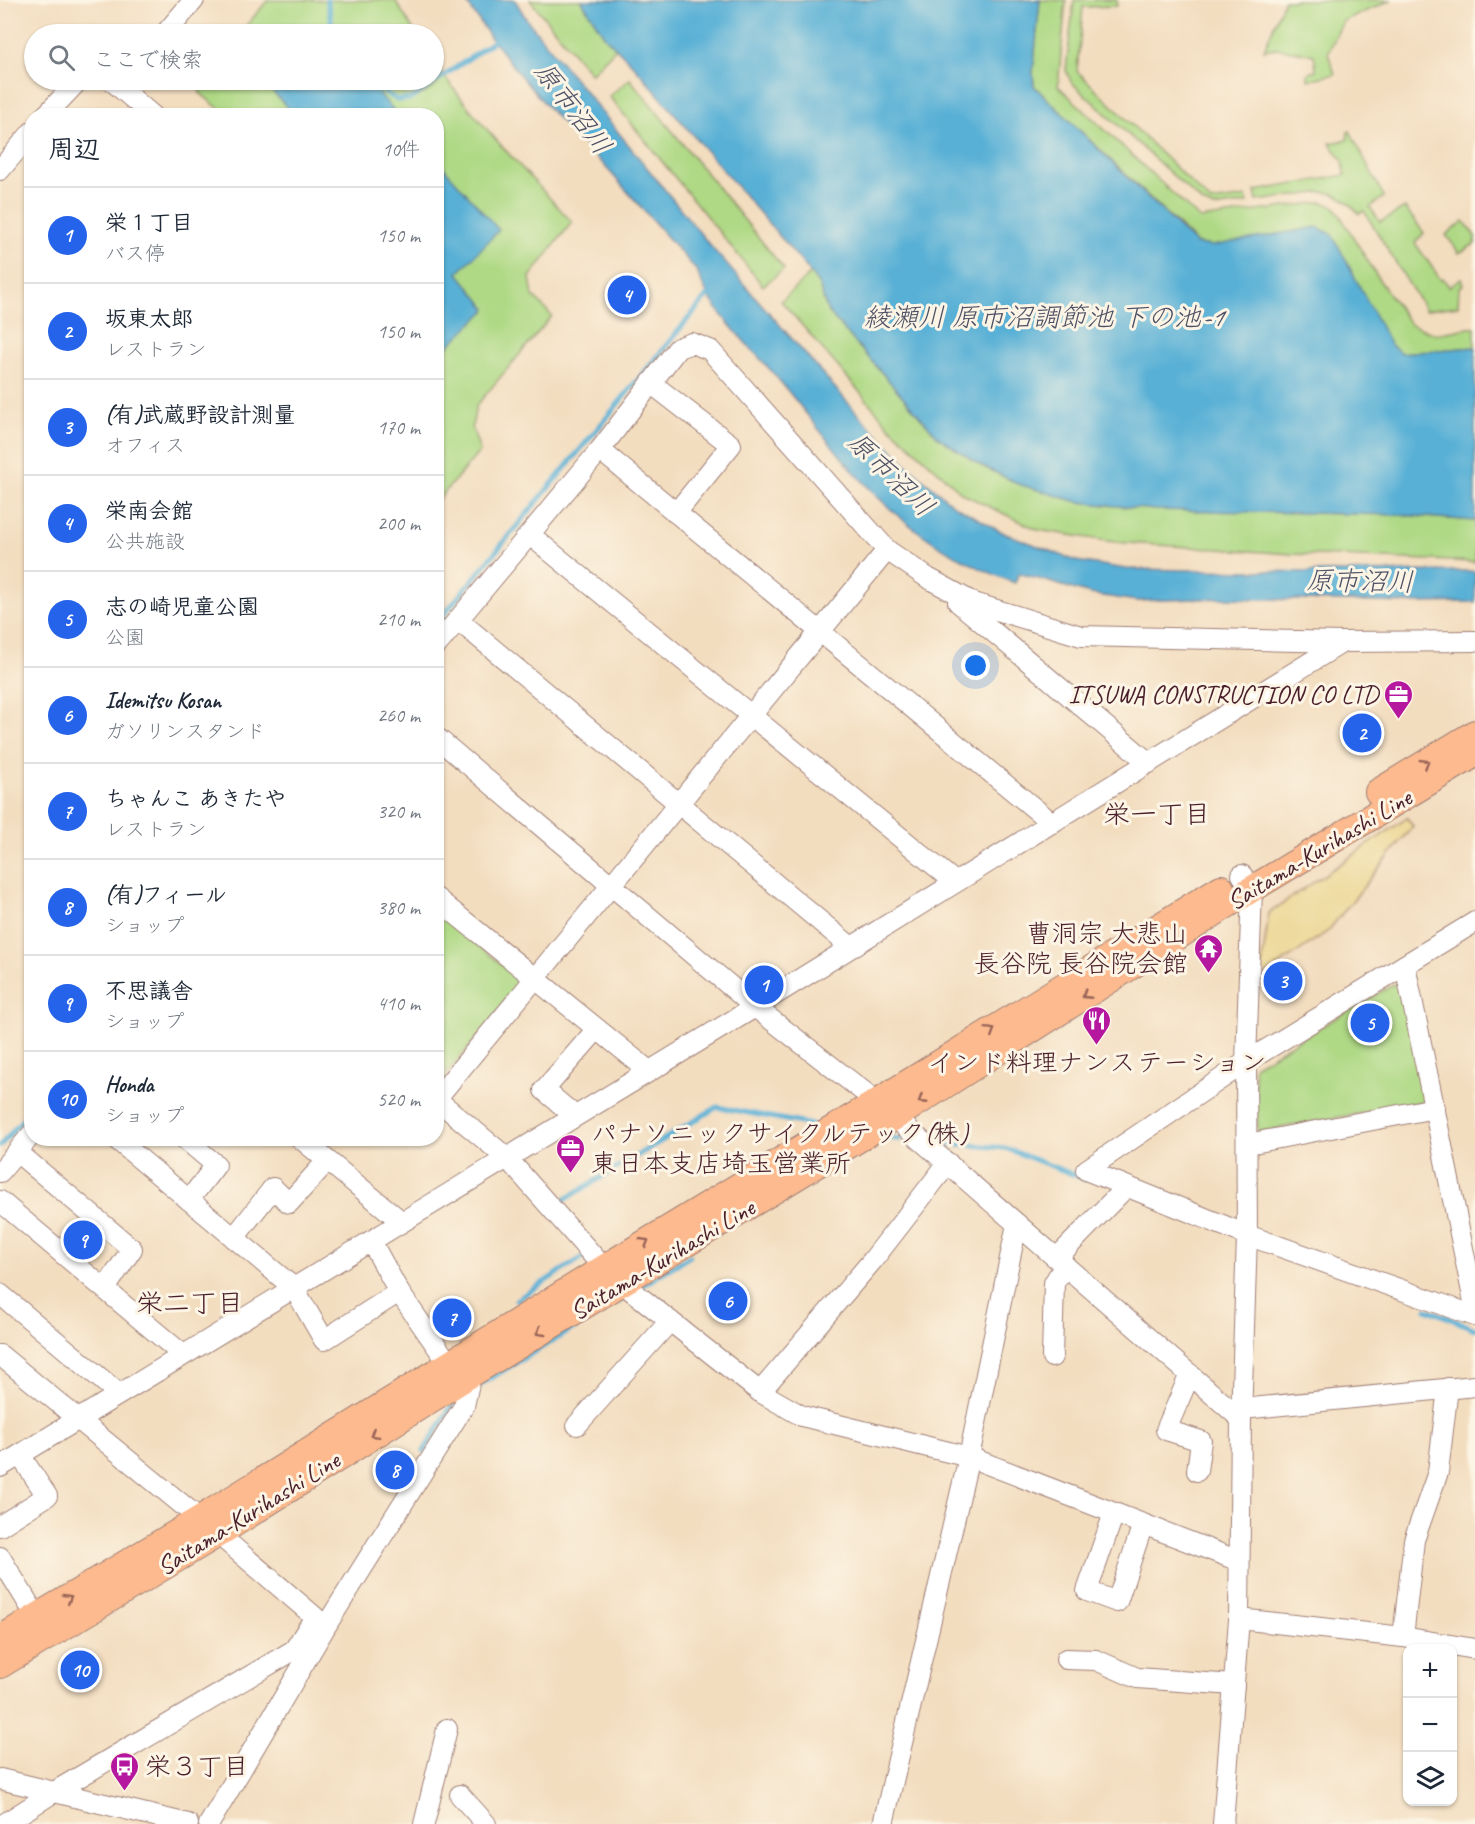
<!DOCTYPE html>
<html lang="ja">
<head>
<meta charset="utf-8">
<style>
	body { margin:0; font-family:Caveat,"Klee One",sans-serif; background:#f2f2f3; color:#1f2937 }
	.controls { position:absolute; right:18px; bottom:18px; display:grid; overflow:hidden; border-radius:12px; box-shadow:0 2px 4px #0004 }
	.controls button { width:54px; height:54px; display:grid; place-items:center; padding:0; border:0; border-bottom:2px solid #e0e1e3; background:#fff; color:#1f2937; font:30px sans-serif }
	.you { position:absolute; left:976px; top:666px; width:21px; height:21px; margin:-15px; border:4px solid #fff; border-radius:50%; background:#1a73e8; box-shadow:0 0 0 9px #1a73e833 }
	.badge { display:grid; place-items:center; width:39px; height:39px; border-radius:50%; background:#2563eb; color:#fff; font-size:20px; font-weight:700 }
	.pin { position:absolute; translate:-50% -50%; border:3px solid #fff; box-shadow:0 2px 6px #0006 }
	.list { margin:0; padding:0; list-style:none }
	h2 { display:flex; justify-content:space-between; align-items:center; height:78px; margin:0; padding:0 24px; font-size:26px }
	h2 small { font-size:20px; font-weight:400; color:#747a83 }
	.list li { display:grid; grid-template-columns:39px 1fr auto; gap:18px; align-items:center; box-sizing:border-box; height:96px; padding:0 24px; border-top:2px solid #e0e1e3 }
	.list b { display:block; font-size:22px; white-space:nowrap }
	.list p { margin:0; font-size:20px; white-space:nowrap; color:#747a83 }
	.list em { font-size:20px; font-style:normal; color:#747a83 }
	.icon { flex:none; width:33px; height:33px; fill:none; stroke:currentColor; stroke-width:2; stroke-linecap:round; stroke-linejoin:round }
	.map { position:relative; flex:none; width:1475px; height:1824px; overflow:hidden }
	.search { position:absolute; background:#fff; box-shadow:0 2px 4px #0004; left:24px; top:24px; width:420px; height:66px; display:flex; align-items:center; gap:15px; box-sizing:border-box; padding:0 21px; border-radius:33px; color:#747a83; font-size:22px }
	.panel { position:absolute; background:#fff; box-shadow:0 2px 4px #0004; left:24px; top:108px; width:420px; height:1038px; border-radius:24px }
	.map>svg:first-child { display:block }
	.green { fill:#afd985; stroke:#7c7c58; stroke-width:1.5 }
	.sand { fill:#eeda9e; stroke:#9c7c64; stroke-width:1.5 }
	.water { fill:#59b0d6; stroke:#526880; stroke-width:1.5 }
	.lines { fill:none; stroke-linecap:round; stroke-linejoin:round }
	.stream { stroke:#59b0d6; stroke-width:5 }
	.minor-casing { stroke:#9e7e75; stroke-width:22 }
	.major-casing { stroke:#9e7e75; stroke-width:28 }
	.minor { stroke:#fff; stroke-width:20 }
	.major { stroke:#fcba8e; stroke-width:26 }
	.oneway { stroke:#9a6558 }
	.labels { text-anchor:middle; stroke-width:6; stroke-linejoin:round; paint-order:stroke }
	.poi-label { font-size:26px; fill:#4a1f2b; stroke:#fcf5e5; text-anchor:end }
	.street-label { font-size:26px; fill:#4a1f2b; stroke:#fcf5e5 }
	.water-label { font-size:27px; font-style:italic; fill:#4f5267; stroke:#fcf5e5 }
	.neighbourhood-label { font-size:27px; fill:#4a1f2b; stroke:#fcf5e5 }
</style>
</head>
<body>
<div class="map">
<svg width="1475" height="1824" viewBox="0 0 1475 1824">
	<rect width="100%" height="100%" fill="#fcf5e5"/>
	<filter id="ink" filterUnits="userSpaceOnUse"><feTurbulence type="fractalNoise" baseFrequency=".0167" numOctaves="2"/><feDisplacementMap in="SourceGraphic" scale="12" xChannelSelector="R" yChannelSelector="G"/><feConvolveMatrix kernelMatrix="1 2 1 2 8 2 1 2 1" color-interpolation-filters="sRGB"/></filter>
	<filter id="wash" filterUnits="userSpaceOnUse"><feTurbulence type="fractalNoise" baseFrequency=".008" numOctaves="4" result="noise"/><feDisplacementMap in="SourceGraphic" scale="24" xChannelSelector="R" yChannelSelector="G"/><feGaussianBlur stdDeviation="1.35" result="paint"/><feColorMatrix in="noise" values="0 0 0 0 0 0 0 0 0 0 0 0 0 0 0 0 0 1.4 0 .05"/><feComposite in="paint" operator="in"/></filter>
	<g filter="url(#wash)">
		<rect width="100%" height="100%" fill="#f3ddbf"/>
		<g class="green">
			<polygon points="268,0 395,0 416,34 239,34"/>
			<polygon points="530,0 581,0 605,37 616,48 591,74"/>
			<polygon points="1040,0 1066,0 1058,86 1200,219 1322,202 1335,207 1380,281 1410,324 1435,334 1475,327 1475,347 1401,353 1390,344 1212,246 1198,244 1034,86 1033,73"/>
			<polygon points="1074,0 1117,0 1117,6 1083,7 1077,71 1211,202 1246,197 1248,203 1214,208 1203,203 1071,82 1066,70"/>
			<polygon points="1284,0 1392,0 1343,21 1328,53 1335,74 1308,80 1308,73 1316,70 1314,55 1276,48 1264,50"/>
			<path d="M434 61C473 119 524 170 572 222L530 277 533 296 552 316 476 406 472 427 480 451 437 501 436 116 227 115 200 93 198 84 201 80H434Z"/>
			<polygon points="630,79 784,269 763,286 609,96"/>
			<path d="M1350 131 1384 197 1370 207 1380 222 1405 208 1424 233 1415 243 1441 280 1443 278 1449 287 1461 278 1463 285 1459 287 1458 306 1425 310 1364 211 1359 214C1349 202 1339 193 1323 192L1257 201 1255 191 1345 175 1343 161 1330 143 1347 140 1348 132Z"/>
			<polygon points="1464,221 1475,236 1475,244 1459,253 1446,235"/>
			<polygon points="811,273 819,285 827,310 938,437 980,465 1021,485 1475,521 1475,562 1292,554 1114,542 1038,530 963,494 890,427 781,301"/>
			<polygon points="436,911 523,982 436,1087"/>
			<polygon points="1403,979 1428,1101 1258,1132 1254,1066"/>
		</g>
		<polygon class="sand" points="1407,818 1413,826 1328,931 1260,978 1269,913"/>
		<g class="water">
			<path d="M465 0H515L527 20 713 249 857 413 905 463 952 504 1002 532 1076 561 1126 569 1318 572 1475 571V602L1412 603 1227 598 1137 601 1090 594 1019 573 1015 583C978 569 943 551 911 526 858 486 816 423 773 373 747 343 709 309 697 271L605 166 551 111 519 74 491 38Z"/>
			<polygon points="581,0 1040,0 1033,73 1034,86 1196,244 1212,246 1317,227 1332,234 1390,344 1401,353 1475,347 1475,521 1402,515 1155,510 1078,502 1021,485 980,465 938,437 827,310 819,285 806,267 633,65 605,37"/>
			<polygon points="274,80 367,80 398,115 295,115 268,87"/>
			<polygon points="436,159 499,230 458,273 487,309 437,357"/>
		</g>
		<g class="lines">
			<g class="stream">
				<polyline points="327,0 334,34"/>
				<polyline points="365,80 397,100 411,99 498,38"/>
				<polyline points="436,624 712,290"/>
				<polyline points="880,1138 900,1139"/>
				<polyline points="946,1143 1005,1148 1085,1179"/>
				<polyline points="0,1146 32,1108"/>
				<polyline points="562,1207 559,1203 717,1107 812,1125"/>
				<polyline points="637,1289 690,1256"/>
				<polyline points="516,1300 588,1254"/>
				<polyline points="1427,1309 1475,1329"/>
				<polyline points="473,1389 630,1294"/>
				<polyline points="424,1451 455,1400 460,1397"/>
			</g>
		</g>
	</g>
	<g filter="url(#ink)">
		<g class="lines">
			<defs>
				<g id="minor">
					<polyline points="165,34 194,0"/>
					<polyline points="111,80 153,116"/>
					<polyline points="45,116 79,80"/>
					<polyline points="0,170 32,132"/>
					<polyline points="651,383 731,445 676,513"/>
					<polyline points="600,450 1052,823"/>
					<polyline points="530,535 955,882"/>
					<polyline points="958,602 1149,763"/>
					<polyline points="458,620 851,947"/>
					<polyline points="436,646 600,450 678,348 692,343 710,350 887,550 928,578 974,603 1081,636 1343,642 1475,641"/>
					<polyline points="436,737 755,1007 877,1102 1241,1419"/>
					<polyline points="436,898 649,1071"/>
					<polyline points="1475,922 1246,1062 1086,1170 1247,1235 1475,1316"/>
					<polyline points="1405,965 1475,1307"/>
					<polyline points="436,1099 887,550"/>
					<polyline points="436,1099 507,1158 604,1268"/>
					<polyline points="575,1116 544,1090 597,1029"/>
					<polyline points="115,1138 294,1288 324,1340 399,1292 371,1241"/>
					<polyline points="184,1138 216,1165 189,1200"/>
					<polyline points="300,1138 402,1222"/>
					<polyline points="1248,1144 1435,1108"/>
					<polyline points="17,1152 132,1249 105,1289"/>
					<polyline points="0,1172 32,1134"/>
					<polyline points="0,1201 183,1355"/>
					<polyline points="234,1238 273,1188 289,1203 327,1161"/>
					<polyline points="1057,1258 1126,1187"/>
					<polyline points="622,1283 760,1392 802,1416 969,1457 1239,1561"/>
					<polyline points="399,1292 449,1364"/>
					<polyline points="0,1294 119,1394"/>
					<polyline points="0,1355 218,1534 315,1617 294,1650 54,1792 4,1824"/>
					<polyline points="1052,1357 1054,1283 1065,1265"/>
					<polyline points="1190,1374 1166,1430 1201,1441 1197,1471"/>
					<polyline points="760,1392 872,1261 948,1163"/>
					<polyline points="1242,1409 1475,1386"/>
					<polyline points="577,1425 670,1321"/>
					<polyline points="0,1467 755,1007 1343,642"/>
					<polyline points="1114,1513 1087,1591 1117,1602 1143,1524"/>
					<polyline points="0,1526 47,1496 20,1455"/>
					<polyline points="0,1557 44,1629"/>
					<polyline points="1239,1619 1403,1637 1475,1649"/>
					<polyline points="1403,1637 1414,1540 1438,1472 1448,1388"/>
					<polyline points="1066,1659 1096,1660 1137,1678 1234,1685"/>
					<polyline points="0,1779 188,1824"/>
					<polyline points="460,1795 486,1824"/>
					<polyline points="209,1824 329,1621 464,1406 471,1374"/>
					<polyline points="424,1824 447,1729"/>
					<polyline points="883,1824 969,1457 1017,1224"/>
					<polyline points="1223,1824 1239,1619 1241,1419 1247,1236 1246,1062 1252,889 1242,875"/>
				</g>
				<g id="major">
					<polyline points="1378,792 1475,733"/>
					<polyline points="0,1639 200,1519 604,1268 877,1102 1221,888"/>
					<polyline points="0,1665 218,1534 471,1374 895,1117 1252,889 1475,754"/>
				</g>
			</defs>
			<use href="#minor" class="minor-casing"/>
			<use href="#major" class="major-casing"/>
			<use href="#minor" class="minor"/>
			<use href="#major" class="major"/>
		</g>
		<defs><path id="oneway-chevron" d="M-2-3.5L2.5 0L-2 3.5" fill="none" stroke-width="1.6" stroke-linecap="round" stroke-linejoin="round" transform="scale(1.5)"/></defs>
		<g class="oneway">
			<use href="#oneway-chevron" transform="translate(1425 763) rotate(-31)"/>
			<use href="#oneway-chevron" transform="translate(1086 995) rotate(147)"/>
			<use href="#oneway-chevron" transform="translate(991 1031) rotate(-32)"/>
			<use href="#oneway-chevron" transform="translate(922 1100) rotate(147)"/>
			<use href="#oneway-chevron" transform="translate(645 1242) rotate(-31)"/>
			<use href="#oneway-chevron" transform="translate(540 1332) rotate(149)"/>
			<use href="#oneway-chevron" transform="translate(374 1434) rotate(148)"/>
			<use href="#oneway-chevron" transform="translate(68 1598) rotate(-31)"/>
		</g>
	</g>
	<defs>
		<symbol id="office-pin" viewBox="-11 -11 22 30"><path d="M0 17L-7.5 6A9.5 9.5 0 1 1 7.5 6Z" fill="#b5179e" stroke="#fcf5e5"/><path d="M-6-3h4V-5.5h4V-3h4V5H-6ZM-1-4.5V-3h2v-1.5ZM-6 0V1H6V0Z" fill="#fff"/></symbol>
		<symbol id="temple-pin" viewBox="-11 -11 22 30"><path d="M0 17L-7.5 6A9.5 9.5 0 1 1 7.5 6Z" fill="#b5179e" stroke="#fcf5e5"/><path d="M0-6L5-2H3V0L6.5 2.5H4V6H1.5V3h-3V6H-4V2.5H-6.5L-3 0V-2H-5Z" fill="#fff"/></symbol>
		<symbol id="restaurant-pin" viewBox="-11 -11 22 30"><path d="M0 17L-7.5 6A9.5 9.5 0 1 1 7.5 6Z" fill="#b5179e" stroke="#fcf5e5"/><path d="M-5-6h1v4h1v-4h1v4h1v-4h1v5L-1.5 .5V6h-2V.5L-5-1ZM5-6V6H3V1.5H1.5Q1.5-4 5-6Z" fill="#fff"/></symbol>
		<symbol id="bus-pin" viewBox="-11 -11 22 30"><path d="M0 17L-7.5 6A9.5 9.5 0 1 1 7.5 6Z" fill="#b5179e" stroke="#fcf5e5"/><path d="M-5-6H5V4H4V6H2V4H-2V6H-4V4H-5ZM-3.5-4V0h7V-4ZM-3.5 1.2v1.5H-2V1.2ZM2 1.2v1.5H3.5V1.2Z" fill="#fff"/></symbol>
	</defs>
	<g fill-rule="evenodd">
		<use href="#office-pin" x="1382" y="678" width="33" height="45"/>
		<use href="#temple-pin" x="1192" y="932" width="33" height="45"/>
		<use href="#restaurant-pin" x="1080" y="1004" width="33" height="45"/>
		<use href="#office-pin" x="554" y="1132" width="33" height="45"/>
		<use href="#bus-pin" x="108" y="1750" width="33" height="45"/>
	</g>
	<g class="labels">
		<g class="poi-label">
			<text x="1378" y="703">ITSUWA CONSTRUCTION CO LTD</text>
			<text x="1188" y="942">曹洞宗 大悲山<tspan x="1188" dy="30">長谷院 長谷院会館</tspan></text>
			<text x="1097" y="1071" text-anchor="middle">インド料理ナンステーション</text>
			<text x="591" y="1142" text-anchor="start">パナソニックサイクルテック(株)<tspan x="591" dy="30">東日本支店埼玉営業所</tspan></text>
			<text x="145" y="1775" text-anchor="start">栄３丁目</text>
		</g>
		<g class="street-label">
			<text transform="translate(1319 849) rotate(-31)" y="9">Saitama-Kurihashi Line</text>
			<text transform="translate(662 1259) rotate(-31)" y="9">Saitama-Kurihashi Line</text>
			<text transform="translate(248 1513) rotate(-32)" y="9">Saitama-Kurihashi Line</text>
		</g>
		<g class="water-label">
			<text transform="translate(573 108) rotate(53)" y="9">原市沼川</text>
			<text x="1043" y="326">綾瀬川 原市沼調節池 下の池-1</text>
			<text transform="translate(891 474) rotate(44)" y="9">原市沼川</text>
			<text transform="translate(1360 581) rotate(1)" y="9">原市沼川</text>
		</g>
		<g class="neighbourhood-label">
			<text x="1157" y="823">栄一丁目</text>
			<text x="190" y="1312">栄二丁目</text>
		</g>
	</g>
</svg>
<div class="controls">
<button>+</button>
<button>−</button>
<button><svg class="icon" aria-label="layers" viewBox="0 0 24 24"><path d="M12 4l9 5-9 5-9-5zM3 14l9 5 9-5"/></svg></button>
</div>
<div class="you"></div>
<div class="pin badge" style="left:764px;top:985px">1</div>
<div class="pin badge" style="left:1362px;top:733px">2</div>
<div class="pin badge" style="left:1283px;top:981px">3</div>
<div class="pin badge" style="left:627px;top:295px">4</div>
<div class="pin badge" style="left:1370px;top:1023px">5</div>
<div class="pin badge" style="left:728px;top:1301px">6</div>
<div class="pin badge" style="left:452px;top:1318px">7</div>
<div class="pin badge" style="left:395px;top:1470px">8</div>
<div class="pin badge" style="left:83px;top:1240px">9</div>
<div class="pin badge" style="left:80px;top:1670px">10</div>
<div class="search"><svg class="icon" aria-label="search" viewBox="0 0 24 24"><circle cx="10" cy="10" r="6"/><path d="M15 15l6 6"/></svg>ここで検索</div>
<section class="panel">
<h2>周辺<small>10件</small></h2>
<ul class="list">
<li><span class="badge">1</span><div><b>栄１丁目</b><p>バス停</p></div><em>150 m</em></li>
<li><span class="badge">2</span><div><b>坂東太郎</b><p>レストラン</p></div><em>150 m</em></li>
<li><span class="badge">3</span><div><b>(有)武蔵野設計測量</b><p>オフィス</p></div><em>170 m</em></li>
<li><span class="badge">4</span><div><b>栄南会館</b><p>公共施設</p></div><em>200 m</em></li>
<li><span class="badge">5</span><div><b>志の崎児童公園</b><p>公園</p></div><em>210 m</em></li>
<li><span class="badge">6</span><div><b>Idemitsu Kosan</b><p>ガソリンスタンド</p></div><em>260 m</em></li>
<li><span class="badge">7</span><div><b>ちゃんこ あきたや</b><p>レストラン</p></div><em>320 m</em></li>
<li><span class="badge">8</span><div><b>(有)フィール</b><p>ショップ</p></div><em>380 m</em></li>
<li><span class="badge">9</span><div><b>不思議舎</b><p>ショップ</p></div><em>410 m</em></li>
<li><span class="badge">10</span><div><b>Honda</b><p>ショップ</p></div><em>520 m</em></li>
</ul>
</section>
</div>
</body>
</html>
